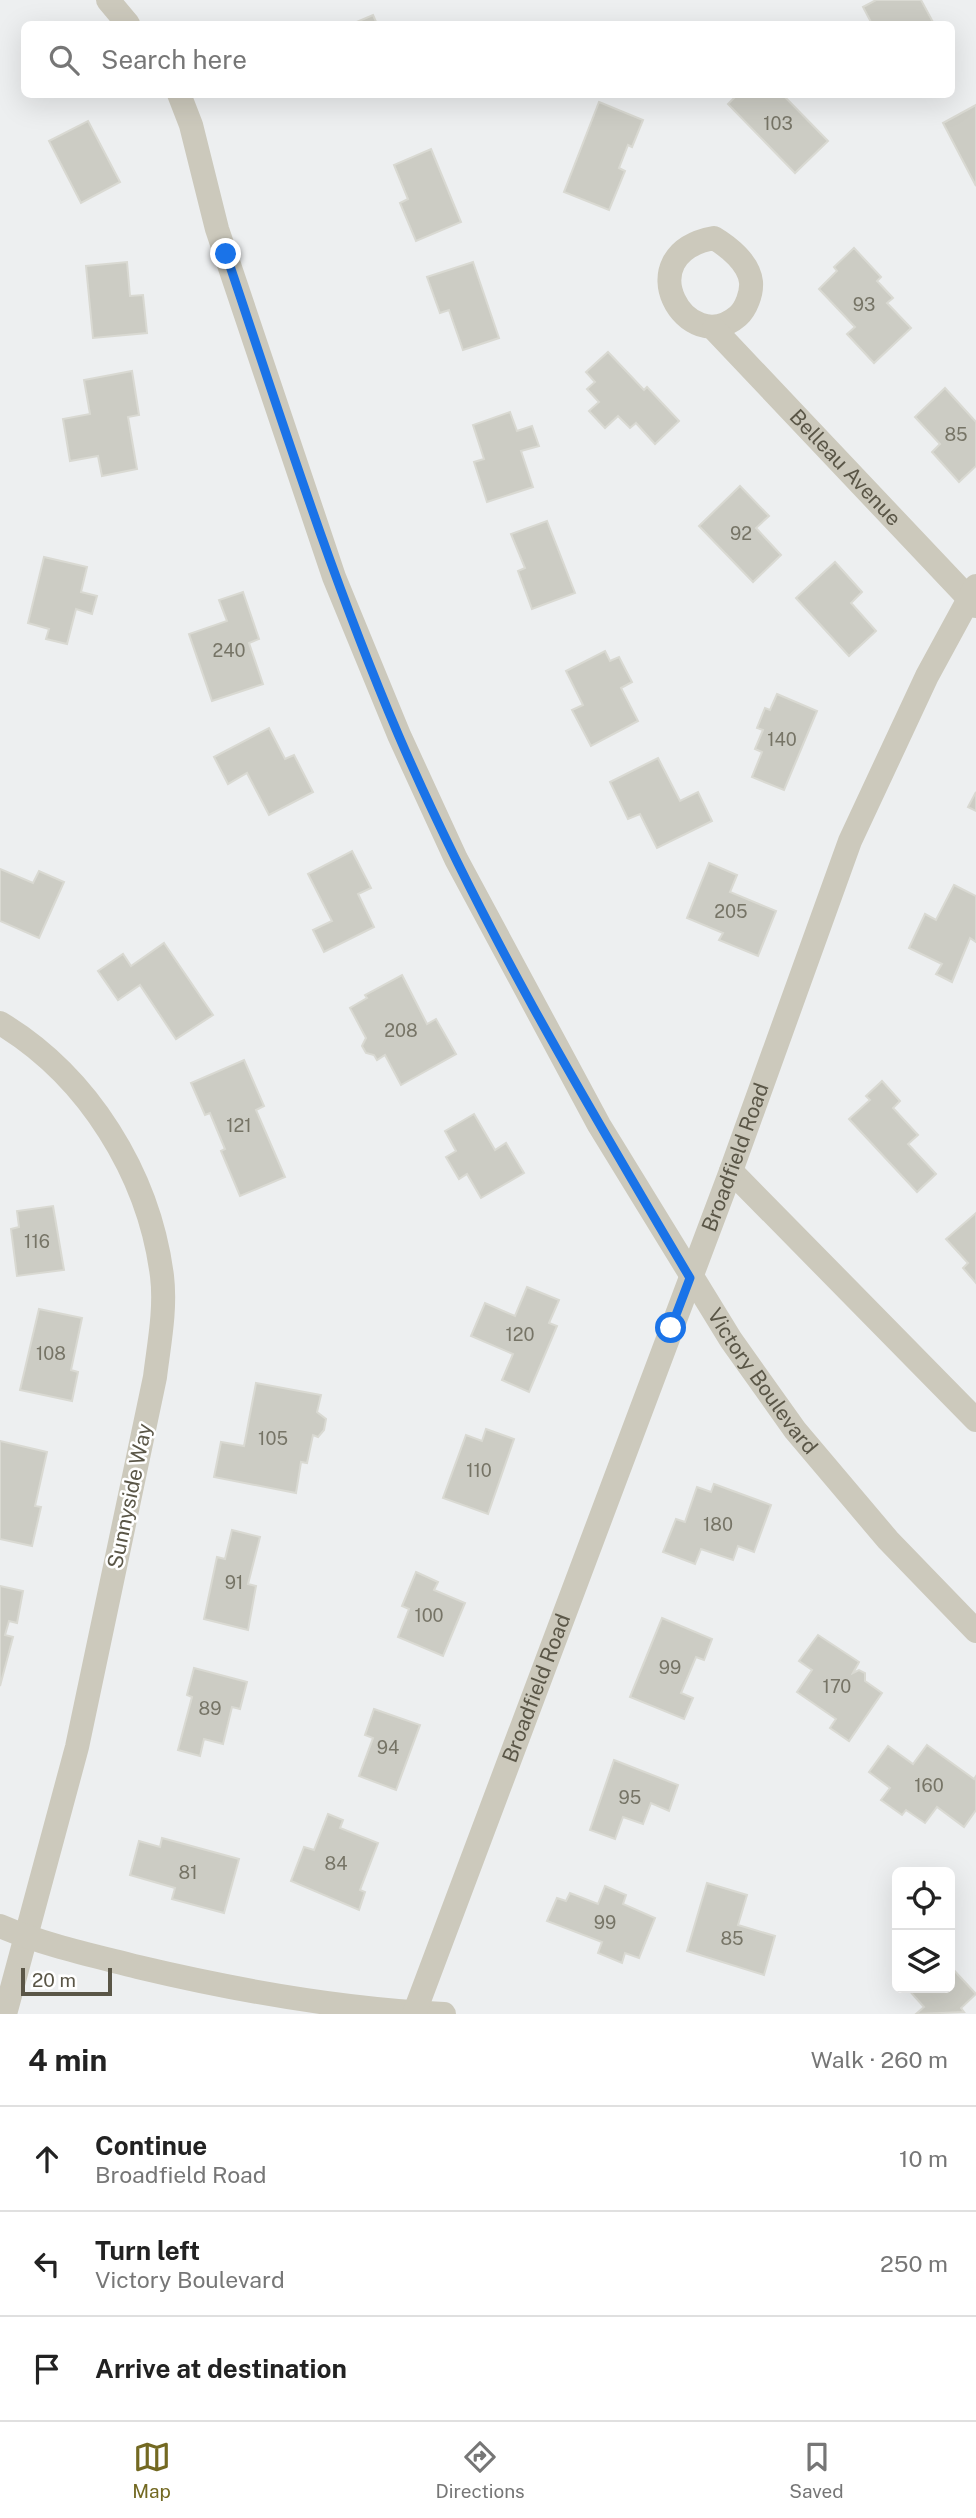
<!DOCTYPE html>
<html lang="en">
<head>
<meta charset="utf-8">
<style>
	body { margin:0; font-family:"Public Sans",sans-serif; background:#f2f2f2; color:#222 }
	.controls { position:absolute; right:21px; bottom:21px; display:grid; overflow:hidden; border-radius:10px; box-shadow:0 7px 28px #0002 }
	.controls button { width:63px; height:63px; display:grid; place-items:center; padding:0; border:0; border-bottom:2px solid #e0e0e0; background:#fff; color:#222; font:35px sans-serif }
	.scale { position:absolute; left:21px; bottom:18px; width:91px; box-sizing:border-box; padding-left:7px; border:4px solid #5a5647; border-top:0; font-size:19px; line-height:24px; white-space:nowrap; color:#5a5647; -webkit-text-stroke:5px #fff; paint-order:stroke }
	.stop { position:absolute; width:21px; height:21px; margin:-16px; border:5px solid #1a73e8; border-radius:50%; background:#fff }
	.stop.end { background:#1a73e8; border-color:#fff; box-shadow:0 2px 7px #0008 }
	.list { margin:0; padding:0; list-style:none }
	h2 { display:flex; justify-content:space-between; align-items:center; height:91px; margin:0; padding:0 28px; font-size:30px }
	h2 small { font-size:23px; font-weight:400; color:#767676 }
	.list li { display:grid; grid-template-columns:46px 1fr auto; gap:21px; align-items:center; box-sizing:border-box; height:105px; padding:0 28px; border-top:2px solid #e0e0e0 }
	.list b { display:block; font-size:26px; white-space:nowrap }
	.list p { margin:0; font-size:23px; white-space:nowrap; color:#767676 }
	.list em { font-size:23px; font-style:normal; color:#767676 }
	.icon { flex:none; width:38px; height:38px; fill:none; stroke:currentColor; stroke-width:2; stroke-linecap:round; stroke-linejoin:round }
	.map { position:relative; flex:none; width:976px; height:2014px; overflow:hidden }
	.search { position:absolute; background:#fff; box-shadow:0 7px 28px #0002; left:21px; right:21px; top:21px; height:77px; display:flex; align-items:center; gap:18px; box-sizing:border-box; padding:0 24px; border-radius:10px; color:#767676; font-size:26px }
	.sheet { height:406px; background:#fff }
	nav { display:flex; justify-content:space-around; align-items:center; box-sizing:border-box; height:98px; border-top:2px solid #e0e0e0; background:#fff; font-size:19px; color:#767676 }
	nav a { display:grid; justify-items:center; gap:4px }
	nav .on { color:#736922 }
	.map>svg:first-child { display:block }
	.building { fill:#ccccc4; stroke:#d9d9d2; stroke-width:2 }
	.lines { fill:none; stroke-linecap:round; stroke-linejoin:round }
	.street { stroke:#ccc9bc; stroke-width:24 }
	.route { stroke:#1a73e8; stroke-width:9 }
	.labels { text-anchor:middle; stroke-width:5; stroke-linejoin:round; paint-order:stroke }
	.number-label { font-size:18px; fill:#767466 }
	.street-label { font-size:21px; fill:#5a5647; stroke:#fff }
</style>
</head>
<body>
<div class="map">
<svg width="976" height="2014" viewBox="0 0 976 2014">
	<rect width="100%" height="100%" fill="#edeff0"/>
	<g class="building">
		<polygon points="876,0 921,0 934,24 872,24 863,7"/>
		<polygon points="373,15 377,24 352,24"/>
		<polygon points="738,94 782,94 828,141 795,173 728,104"/>
		<polygon points="599,102 643,120 632,147 628,145 619,168 625,171 609,210 564,192"/>
		<polygon points="976,105 976,186 943,123"/>
		<polygon points="88,121 120,182 81,203 49,141"/>
		<polygon points="431,149 461,222 416,241 400,203 408,199 394,165"/>
		<polygon points="854,248 881,277 877,281 893,298 887,303 911,328 874,363 847,334 855,327 819,289 837,271 834,267"/>
		<polygon points="127,262 130,296 143,295 147,333 93,338 86,266"/>
		<polygon points="473,262 499,338 463,350 449,310 440,313 427,277"/>
		<polygon points="608,352 644,390 647,387 679,421 655,444 636,423 630,428 618,416 605,428 589,411 599,402 587,389 595,382 586,372"/>
		<polygon points="132,371 139,415 128,417 137,469 102,476 98,456 70,461 63,419 90,414 84,380"/>
		<polygon points="945,388 976,422 976,466 959,482 932,452 940,444 915,417"/>
		<polygon points="510,412 517,431 532,426 539,446 521,451 533,487 487,502 474,462 484,459 473,425"/>
		<polygon points="740,486 769,516 756,528 781,555 753,582 699,526"/>
		<polygon points="547,521 575,593 532,609 518,571 525,568 511,534"/>
		<polygon points="44,557 87,567 81,592 97,596 92,614 76,609 67,644 46,639 49,629 28,623"/>
		<polygon points="835,562 862,592 851,603 876,631 849,656 796,598"/>
		<polygon points="243,592 259,639 249,643 263,684 212,701 189,634 227,621 219,600"/>
		<polygon points="605,651 610,661 619,657 632,682 621,688 638,721 591,746 572,710 583,705 566,671"/>
		<polygon points="777,694 817,711 784,790 752,777 762,752 755,749 763,730 757,728 765,708 770,710"/>
		<polygon points="269,728 285,759 294,755 313,792 269,815 247,773 228,784 214,757"/>
		<polygon points="658,758 680,801 698,792 712,821 657,848 640,814 628,819 610,782"/>
		<polygon points="976,792 976,811 968,807"/>
		<polygon points="352,851 371,888 358,894 374,927 324,952 313,930 332,921 308,874"/>
		<polygon points="709,863 737,875 730,892 776,911 758,956 719,940 723,933 687,918"/>
		<polygon points="0,869 33,883 39,871 64,882 39,938 0,921"/>
		<polygon points="954,885 976,896 976,942 970,938 952,982 936,974 942,964 909,948 925,914 936,920"/>
		<polygon points="164,943 213,1015 176,1039 140,985 118,1000 98,971 123,954 131,966"/>
		<polygon points="402,975 427,1024 436,1019 456,1054 401,1085 385,1055 377,1060 374,1055 366,1053 362,1046 366,1038 350,1008 367,998 365,995"/>
		<polygon points="244,1060 264,1106 256,1110 285,1177 240,1196 221,1151 225,1149 210,1113 205,1115 191,1083"/>
		<polygon points="882,1081 900,1101 893,1108 918,1135 908,1144 936,1174 917,1192 849,1119 870,1100 866,1096"/>
		<polygon points="474,1114 495,1150 506,1143 524,1173 481,1198 467,1174 459,1179 446,1157 456,1151 445,1131"/>
		<polygon points="53,1206 64,1270 17,1276 11,1229 19,1227 17,1211"/>
		<polygon points="976,1213 976,1283 963,1268 968,1263 946,1239"/>
		<polygon points="527,1287 559,1300 549,1323 557,1326 529,1392 502,1380 513,1354 471,1336 485,1303 515,1316"/>
		<polygon points="39,1309 82,1318 71,1370 78,1372 72,1401 20,1390"/>
		<polygon points="256,1383 321,1395 317,1412 326,1419 324,1430 318,1437 313,1435 307,1463 301,1462 296,1493 214,1477 221,1442 244,1446"/>
		<polygon points="486,1429 514,1439 488,1514 443,1498 466,1435 482,1441"/>
		<polygon points="0,1441 47,1452 35,1506 41,1507 32,1546 0,1539"/>
		<polygon points="714,1484 771,1505 754,1552 738,1546 733,1560 701,1549 695,1564 663,1552 676,1519 685,1522 697,1487 711,1492"/>
		<polygon points="232,1530 260,1537 248,1584 256,1586 248,1630 204,1619 217,1557 225,1559"/>
		<polygon points="416,1572 438,1582 434,1590 465,1603 443,1656 398,1637 409,1609 402,1606"/>
		<polygon points="0,1586 23,1591 17,1623 9,1621 5,1635 13,1637 0,1686"/>
		<polygon points="662,1618 712,1639 704,1660 696,1657 681,1693 693,1698 684,1719 630,1697"/>
		<polygon points="818,1635 859,1662 853,1673 859,1670 865,1673 865,1681 882,1693 849,1741 830,1728 836,1719 797,1692 812,1670 799,1661"/>
		<polygon points="194,1668 247,1682 240,1709 232,1707 223,1744 204,1739 200,1756 178,1750 192,1697 187,1695"/>
		<polygon points="374,1709 420,1725 396,1790 359,1776 373,1738 365,1735"/>
		<polygon points="927,1745 974,1779 976,1776 976,1810 964,1827 937,1807 925,1823 906,1810 902,1815 881,1800 890,1788 869,1772 888,1746 913,1764"/>
		<polygon points="614,1760 678,1785 669,1811 651,1803 643,1824 623,1817 615,1839 590,1830"/>
		<polygon points="328,1814 343,1820 340,1828 378,1843 360,1890 365,1892 359,1910 291,1881 304,1847 314,1850"/>
		<polygon points="162,1838 239,1859 224,1913 172,1899 175,1888 130,1875 139,1841 160,1847"/>
		<polygon points="707,1883 747,1895 738,1925 775,1936 764,1975 687,1951"/>
		<polygon points="605,1886 626,1895 623,1904 655,1918 639,1958 625,1953 622,1963 598,1953 602,1942 547,1921 557,1898 566,1901 570,1893 598,1904"/>
		<polygon points="950,1966 976,1994 961,2008 964,2012 916,2014 924,2007 907,1988 950,1988"/>
	</g>
	<g class="lines">
		<g class="street">
			<polyline points="108,0 128,24"/>
			<path id="s1" d="M179 94 191 125 217 229 334 577 399 735 456 859 599 1125 731 1340 795 1430 888 1540 976 1631"/>
			<path d="M714 238C729 247 749 263 751 282 752 293 746 309 738 316 687 360 626 254 714 238Z"/>
			<path id="s2" d="M714 329 976 606"/>
			<path d="M0 1023C88 1076 149 1174 162 1276 166 1309 159 1344 155 1377L77 1747 5 2014"/>
			<polyline points="731,1171 976,1420"/>
			<path d="M0 1926C44 1945 91 1955 138 1967 239 1991 341 2009 444 2014"/>
			<path id="s3" d="M414 2014 731 1171 850 841 927 676 976 586"/>
		</g>
	</g>
	<g class="lines">
		<path class="route" d="M226 254C280 415 331 577 398 734 479 923 585 1101 690 1278L671 1328"/>
	</g>
	<g class="labels">
		<g class="number-label">
			<text x="778" y="130">103</text>
			<text x="864" y="311">93</text>
			<text x="956" y="441">85</text>
			<text x="741" y="540">92</text>
			<text x="229" y="657">240</text>
			<text x="782" y="746">140</text>
			<text x="731" y="918">205</text>
			<text x="401" y="1037">208</text>
			<text x="239" y="1132">121</text>
			<text x="37" y="1248">116</text>
			<text x="520" y="1341">120</text>
			<text x="51" y="1360">108</text>
			<text x="273" y="1445">105</text>
			<text x="479" y="1477">110</text>
			<text x="718" y="1531">180</text>
			<text x="234" y="1589">91</text>
			<text x="429" y="1622">100</text>
			<text x="670" y="1674">99</text>
			<text x="837" y="1693">170</text>
			<text x="210" y="1715">89</text>
			<text x="388" y="1754">94</text>
			<text x="929" y="1792">160</text>
			<text x="630" y="1804">95</text>
			<text x="336" y="1870">84</text>
			<text x="188" y="1879">81</text>
			<text x="605" y="1929">99</text>
			<text x="732" y="1945">85</text>
		</g>
		<g class="street-label">
			<text dy="7" stroke="none"><textPath href="#s2" startOffset="191">Belleau Avenue</textPath></text>
			<text dy="7" stroke="none"><textPath href="#s3" startOffset="915">Broadfield Road</textPath></text>
			<text dy="7" stroke="none"><textPath href="#s1" startOffset="1421">Victory Boulevard</textPath></text>
			<text transform="translate(130 1496) rotate(-78)" y="7">Sunnyside Way</text>
			<text dy="7" stroke="none"><textPath href="#s3" startOffset="348">Broadfield Road</textPath></text>
		</g>
	</g>
</svg>
<div class="controls">
<button><svg class="icon" aria-label="locate" viewBox="0 0 24 24"><circle cx="12" cy="12" r="6"/><path d="M12 2v4M12 18v4M2 12h4M18 12h4"/></svg></button>
<button><svg class="icon" aria-label="layers" viewBox="0 0 24 24"><path d="M12 4l9 5-9 5-9-5zM3 14l9 5 9-5"/></svg></button>
</div>
<div class="scale">20 m</div>
<div class="stop" style="left:671px;top:1328px"></div>
<div class="stop end" style="left:226px;top:254px"></div>
<div class="search"><svg class="icon" aria-label="search" viewBox="0 0 24 24"><circle cx="10" cy="10" r="6"/><path d="M15 15l6 6"/></svg>Search here</div>
</div>
<section class="sheet">
<h2>4 min<small>Walk · 260 m</small></h2>
<ul class="list">
<li><svg class="icon" aria-label="ahead" viewBox="0 0 24 24"><path d="M12 20V5M6 11l6-6 6 6"/></svg><div><b>Continue</b><p>Broadfield Road</p></div><em>10 m</em></li>
<li><svg class="icon" aria-label="left" viewBox="0 0 24 24"><path d="M17 20v-9H6M10 6l-5 5 5 5"/></svg><div><b>Turn left</b><p>Victory Boulevard</p></div><em>250 m</em></li>
<li><svg class="icon" aria-label="arrive" viewBox="0 0 24 24"><path d="M6 21V4h12l-3 4 3 4H6"/></svg><div><b>Arrive at destination</b></div></li>
</ul>
</section>
<nav>
<a class="on"><svg class="icon" aria-label="map" viewBox="0 0 24 24"><path d="M3 6l6-2 6 2 6-2v14l-6 2-6-2-6 2zM9 4v14M15 6v14"/></svg>Map</a>
<a><svg class="icon" aria-label="directions" viewBox="0 0 24 24"><path d="M12 3l9 9-9 9-9-9zM9 14v-3h6M13 9l2 2-2 2"/></svg>Directions</a>
<a><svg class="icon" aria-label="saved" viewBox="0 0 24 24"><path d="M7 4h10v16l-5-4-5 4z"/></svg>Saved</a>
</nav>
</body>
</html>
